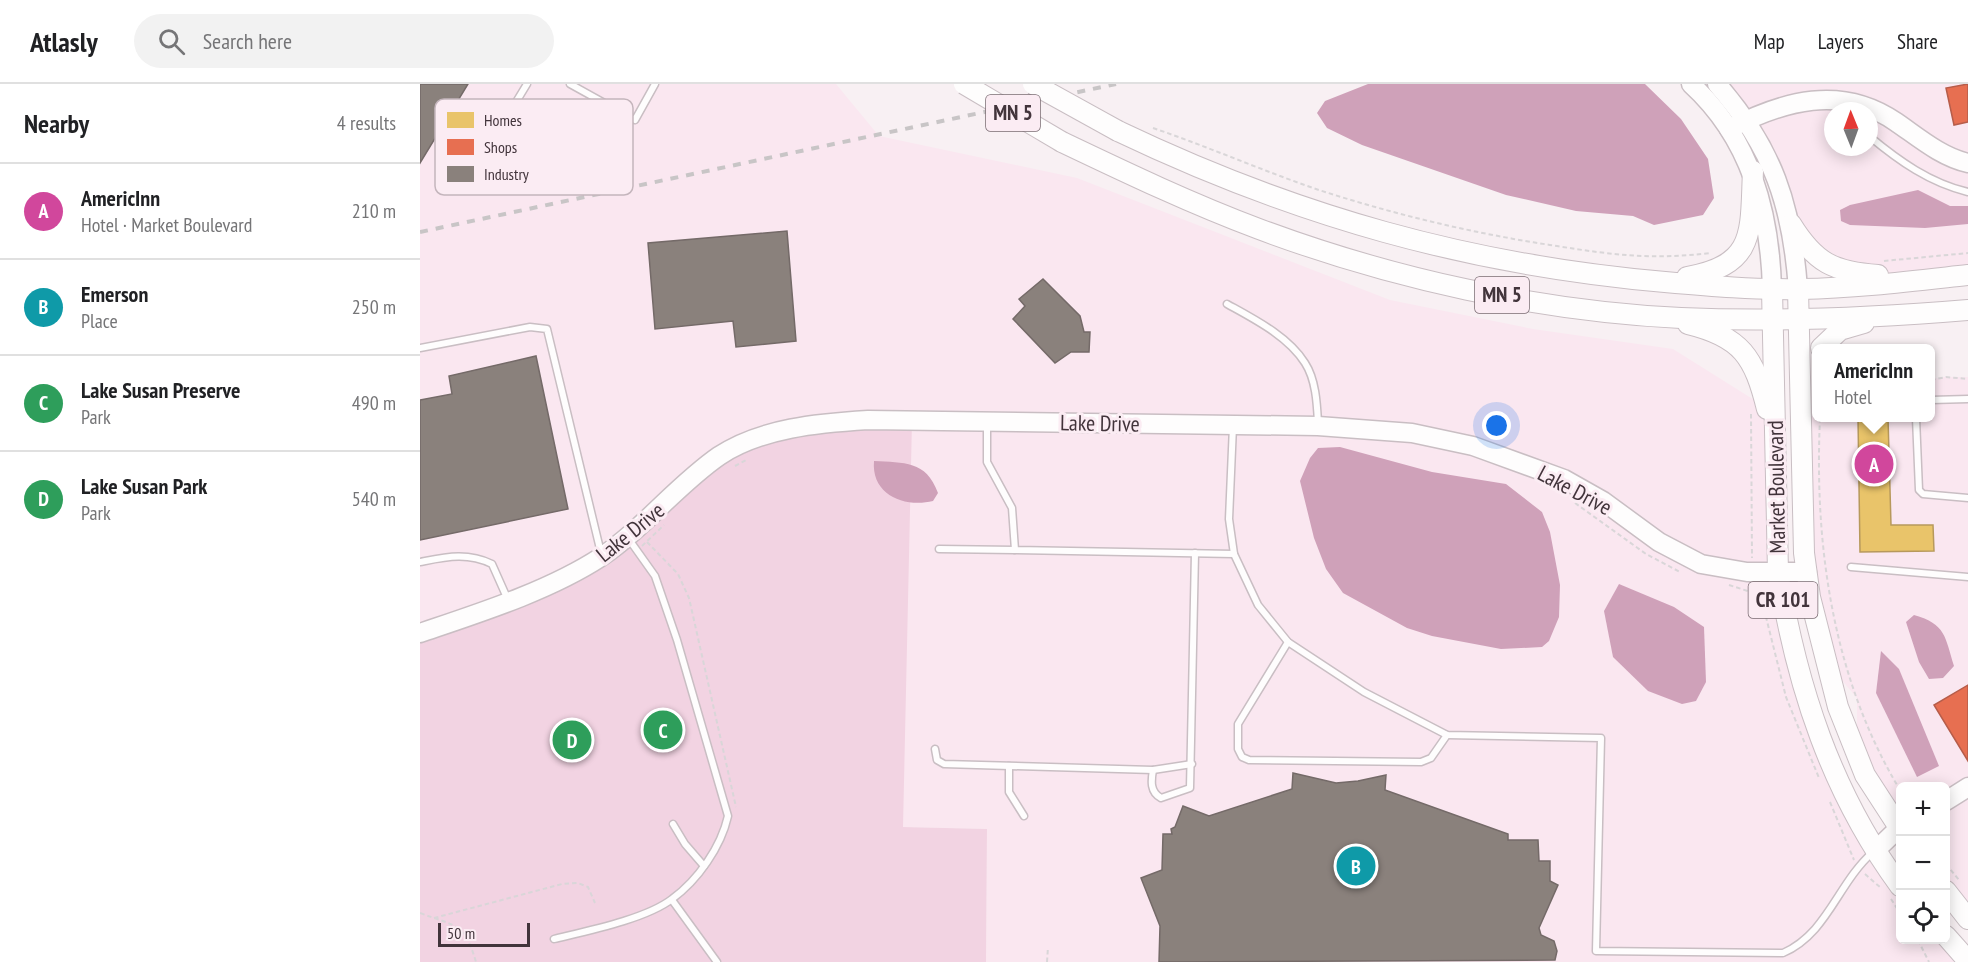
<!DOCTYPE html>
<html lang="en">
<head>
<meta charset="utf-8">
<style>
	body { margin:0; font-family:"PT Sans Narrow",sans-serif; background:#f2f2f2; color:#202124 }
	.controls { position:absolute; right:18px; bottom:18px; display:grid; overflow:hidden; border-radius:9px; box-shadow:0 3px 15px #0003 }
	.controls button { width:54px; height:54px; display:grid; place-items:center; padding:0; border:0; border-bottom:2px solid #e0e0e0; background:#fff; color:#202124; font:30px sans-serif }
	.compass { position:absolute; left:1404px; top:18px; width:54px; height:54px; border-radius:50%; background:#fff; box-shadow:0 3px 15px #0003; rotate:359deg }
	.scale { position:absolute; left:18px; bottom:15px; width:92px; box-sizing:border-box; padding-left:6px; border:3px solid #42343b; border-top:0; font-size:16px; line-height:21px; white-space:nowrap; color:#42343b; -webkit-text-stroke:4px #fbecf3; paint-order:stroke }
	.you { position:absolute; left:1077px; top:342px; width:21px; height:21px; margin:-15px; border:4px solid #fff; border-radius:50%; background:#1a73e8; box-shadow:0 0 0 9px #1a73e833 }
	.badge { display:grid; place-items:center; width:39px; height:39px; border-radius:50%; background:#82767b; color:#fff; font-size:20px; font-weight:700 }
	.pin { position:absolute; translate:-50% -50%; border:3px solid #fff; box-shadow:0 2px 6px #0006 }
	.popup { position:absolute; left:1392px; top:260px; width:123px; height:78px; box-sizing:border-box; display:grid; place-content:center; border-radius:9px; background:#fff; filter:drop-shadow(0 2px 4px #0005); font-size:20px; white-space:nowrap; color:#757577 }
	.popup b { font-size:22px; color:#202124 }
	.popup::after { content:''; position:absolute; left:50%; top:100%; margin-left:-12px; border:12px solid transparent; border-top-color:#fff }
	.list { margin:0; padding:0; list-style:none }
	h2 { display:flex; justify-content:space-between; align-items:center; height:78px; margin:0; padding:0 24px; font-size:26px }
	h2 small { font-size:20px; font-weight:400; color:#757577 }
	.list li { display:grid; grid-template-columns:39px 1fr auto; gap:18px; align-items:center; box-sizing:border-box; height:96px; padding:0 24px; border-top:2px solid #e0e0e0 }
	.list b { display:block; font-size:22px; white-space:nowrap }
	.list p { margin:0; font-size:20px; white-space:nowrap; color:#757577 }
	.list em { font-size:20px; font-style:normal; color:#757577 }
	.icon { flex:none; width:33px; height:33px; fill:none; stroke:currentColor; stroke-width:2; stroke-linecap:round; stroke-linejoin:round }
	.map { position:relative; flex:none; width:1548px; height:878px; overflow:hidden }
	header { display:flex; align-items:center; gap:36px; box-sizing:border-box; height:84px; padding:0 30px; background:#fff; border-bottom:2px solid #e0e0e0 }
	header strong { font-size:28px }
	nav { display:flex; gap:33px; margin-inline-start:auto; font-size:21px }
	.search { width:420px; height:54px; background:#f2f2f2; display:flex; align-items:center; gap:15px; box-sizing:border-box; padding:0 21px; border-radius:33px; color:#757577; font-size:22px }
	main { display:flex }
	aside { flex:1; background:#fff }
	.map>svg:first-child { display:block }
	.built { fill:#fae7f0; fill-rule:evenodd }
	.green { fill:#f2d3e2 }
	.water { fill:#cfa1b9 }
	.homes { fill:#e9c46a; stroke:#b7995c; stroke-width:1.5 }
	.shops { fill:#e76f51; stroke:#b65d4a; stroke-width:1.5 }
	.industry { fill:#8a817c; stroke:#746a68; stroke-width:1.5 }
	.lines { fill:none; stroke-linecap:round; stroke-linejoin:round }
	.lane-casing { stroke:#c9bec3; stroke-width:9 }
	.secondary-casing { stroke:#c9bec3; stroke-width:21 }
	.primary-casing { stroke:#c9bec3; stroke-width:22 }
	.path { stroke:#d9d6d8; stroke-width:2; stroke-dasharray:4.5 3; stroke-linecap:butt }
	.lane { stroke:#fefdfd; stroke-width:6 }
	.secondary { stroke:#fefdfd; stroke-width:18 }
	.primary { stroke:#fefdfd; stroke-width:20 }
	.rail { stroke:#c8c5c6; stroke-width:4; stroke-dasharray:8 8; stroke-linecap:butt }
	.primary-bridge-casing { stroke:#c9bec3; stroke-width:22; stroke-linecap:butt }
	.primary-bridge { stroke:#fefdfd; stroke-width:20 }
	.labels { text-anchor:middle; stroke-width:6; stroke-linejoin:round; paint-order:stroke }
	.shield { fill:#fbecf3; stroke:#7a6b72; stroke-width:1.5 }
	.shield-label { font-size:21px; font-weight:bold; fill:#42343b }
	.street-label { font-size:22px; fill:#42343b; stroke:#fbecf3 }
	.key { fill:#fbecf3; stroke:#c4b5bc; stroke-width:1.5 }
	.key-label { font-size:16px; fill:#42343b }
</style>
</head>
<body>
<header>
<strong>Atlasly</strong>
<div class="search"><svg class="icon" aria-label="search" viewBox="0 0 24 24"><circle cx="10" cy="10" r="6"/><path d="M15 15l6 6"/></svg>Search here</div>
<nav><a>Map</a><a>Layers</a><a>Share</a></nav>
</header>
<main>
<aside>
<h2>Nearby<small>4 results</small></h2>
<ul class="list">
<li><span class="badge" style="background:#d1479c">A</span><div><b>AmericInn</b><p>Hotel · Market Boulevard</p></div><em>210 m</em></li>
<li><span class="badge" style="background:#0f9aa8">B</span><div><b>Emerson</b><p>Place</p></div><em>250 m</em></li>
<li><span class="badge" style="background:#2e9e5b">C</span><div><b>Lake Susan Preserve</b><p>Park</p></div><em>490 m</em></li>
<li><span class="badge" style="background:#2e9e5b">D</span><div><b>Lake Susan Park</b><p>Park</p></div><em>540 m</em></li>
</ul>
</aside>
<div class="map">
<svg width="1548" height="878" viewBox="0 0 1548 878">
	<rect width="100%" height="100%" fill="#f8f0f3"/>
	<g class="built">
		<polygon points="0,0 416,0 459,52 657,94 970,216 1113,245 1253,265 1355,329 1358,488 1408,674 1480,798 1480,856 1526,856 1548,878 566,878 567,745 483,743 158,487 0,547"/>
		<path d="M1296 0H1548V190L1440 189 1371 140 1365 118ZM1413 27H1449V63H1413Z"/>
		<polygon points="1526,293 1548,293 1548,835 1526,807 1526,702 1480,702 1480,745 1437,671 1437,614 1404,575 1387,488 1381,338 1397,330 1397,334 1511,334 1511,295"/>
	</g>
	<polygon class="green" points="492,337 483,743 567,745 566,878 0,878 0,549 158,487 328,357"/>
	<g class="water">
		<polygon points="948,0 1225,0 1261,35 1288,75 1294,114 1283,131 1234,141 1213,132 1156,127 1086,111 942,61 907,44 897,29 905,17"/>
		<polygon points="1498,106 1530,122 1548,122 1548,140 1505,144 1430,141 1421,137 1420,126 1430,121"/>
		<polygon points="920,363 1012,388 1086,400 1122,428 1130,448 1140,501 1139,533 1129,557 1122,563 1081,565 1012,552 987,544 923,509 906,485 894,454 880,397 890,374 898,364"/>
		<path d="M454 377C484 379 506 376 518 409L513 417C485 424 451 411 454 377Z"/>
		<polygon points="1199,500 1254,523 1284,543 1286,598 1276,617 1262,620 1228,607 1193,573 1184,527"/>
		<path d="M1494 531C1526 540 1525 553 1534 582L1523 594 1509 595 1499 578 1486 538Z"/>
		<polygon points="1461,567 1479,585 1519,682 1497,693 1456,609"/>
	</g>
	<polygon class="homes" points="1438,334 1468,334 1471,441 1513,441 1514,467 1440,468"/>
	<g class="shops">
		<polygon points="1548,0 1548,38 1534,41 1526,4"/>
		<polygon points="1548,601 1548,677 1514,621"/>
	</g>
	<g class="industry">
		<polygon points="0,0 48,0 0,79"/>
		<polygon points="367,147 376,257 316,263 313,237 235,245 228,159"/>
		<polygon points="623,195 660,232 664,248 670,248 669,268 651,268 635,279 593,235 605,222 599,215"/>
		<polygon points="116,272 148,425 0,456 0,316 32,310 29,292"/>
		<polygon points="873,689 916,699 938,697 966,691 965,706 1088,750 1088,756 1118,756 1119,777 1130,777 1130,797 1138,801 1119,844 1121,851 1134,857 1137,867 1135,876 739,878 740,842 721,794 742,786 743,750 752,750 751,745 755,743 763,722 789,732 872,705"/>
	</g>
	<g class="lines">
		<defs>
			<g id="lane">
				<polyline points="150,0 215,36 235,0"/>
				<path d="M1449 52C1479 77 1510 99 1548 108"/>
				<polyline points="61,76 107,0"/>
				<path d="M807 220C834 235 868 252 885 279 896 296 897 320 898 339"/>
				<polyline points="0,264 110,243 127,245 181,469"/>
				<polyline points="1511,316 1548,315"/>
				<polyline points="1496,334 1499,406 1503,410 1548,414"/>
				<polyline points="567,339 567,378 592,424 595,466 814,470"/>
				<path d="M813 342 809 435 814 470 838 521 868 558 944 608 1027 651 1181 654 1176 867 1363 869C1408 849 1417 800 1453 768"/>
				<polyline points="519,465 595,466"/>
				<path d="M0 478C26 473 47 468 72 480L88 516"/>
				<polyline points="1431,483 1548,493"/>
				<polyline points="868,558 818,640 818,665 822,673 829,676 1001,678 1011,674 1027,651"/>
				<polyline points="515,665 517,676 524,680 733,686 772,680"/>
				<polyline points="589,682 589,708 604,732"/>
				<path d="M733 686C731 697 730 708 741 714L770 704 775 469"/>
				<polyline points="253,740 265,760 284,782"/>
				<polyline points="252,816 297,878"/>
				<path d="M134 855C167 847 226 835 252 815 278 796 301 763 308 732L257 556 235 492 208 454"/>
			</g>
			<g id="secondary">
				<path d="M1271 0C1330 54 1350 127 1352 205"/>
				<path d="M1297 0C1353 64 1372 121 1378 205"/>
				<path d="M1309 45C1363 17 1421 0 1476 38 1498 53 1521 73 1548 79"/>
				<path d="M0 549C59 529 129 507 181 473 224 444 257 401 299 372 341 344 399 339 448 336L898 342 992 349 1053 362 1144 395 1183 417 1239 458 1281 480 1327 488H1387"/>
				<polyline points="1526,717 1548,703"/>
				<polyline points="1455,767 1480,743"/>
			</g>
			<g id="primary">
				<path d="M698 47C876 132 1049 181 1245 198 1290 202 1336 206 1381 205 1437 204 1493 197 1548 191"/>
				<path d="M642 58C707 89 772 120 839 145 973 195 1119 227 1261 234 1357 238 1453 234 1548 226"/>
				<path d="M1371 140C1395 179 1414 188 1458 191"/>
				<path d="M1267 193C1337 181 1330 147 1333 87"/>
				<path d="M1352 205 1358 488C1377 603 1411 708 1480 802"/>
				<polyline points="1378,205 1384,469 1390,513 1418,623 1445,691 1480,745"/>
				<path d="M1268 240C1322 253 1334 273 1347 325"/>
				<polyline points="1401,264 1420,246 1444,239"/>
				<polyline points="1526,807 1548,835"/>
				<polyline points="1526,852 1548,877"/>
			</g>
		</defs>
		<use href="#lane" class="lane-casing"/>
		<use href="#secondary" class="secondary-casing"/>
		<use href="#primary" class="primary-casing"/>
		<g class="path">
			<path d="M733 44C789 63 843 87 899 106 976 131 1056 150 1137 162 1192 171 1234 176 1290 169"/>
			<polyline points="1464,177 1548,169"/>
			<polyline points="1511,296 1526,293 1548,295"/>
			<polyline points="1331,330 1332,474"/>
			<path d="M1400 334C1394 462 1413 595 1480 706"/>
			<polyline points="315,382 328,375"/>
			<polyline points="1155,419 1226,470 1260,488"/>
			<polyline points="227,458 258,490 269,514 316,723"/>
			<polyline points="222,462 244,441"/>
			<polyline points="1309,501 1337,510"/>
			<polyline points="1336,504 1343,521 1366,613 1399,694"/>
			<polyline points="1518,702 1525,699"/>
			<polyline points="1410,718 1434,776"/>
			<polyline points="1526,780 1539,796"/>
			<polyline points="1445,790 1461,804"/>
			<polyline points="1471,815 1480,829"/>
			<path d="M0 829C37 843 44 838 56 878"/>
			<polyline points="14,834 142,800 158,799 168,803 175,819"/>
			<polyline points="1498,856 1509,878"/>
			<polyline points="627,878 628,863"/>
		</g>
		<use href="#lane" class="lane"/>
		<use href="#secondary" class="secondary"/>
		<use href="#primary" class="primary"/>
		<polyline class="rail" points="0,148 696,0"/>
		<defs>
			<g id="primary-bridge">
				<polyline points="544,0 642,58"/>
				<polyline points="613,0 698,47"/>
			</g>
		</defs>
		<use href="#primary-bridge" class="primary-bridge-casing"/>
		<use href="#primary-bridge" class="primary-bridge"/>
	</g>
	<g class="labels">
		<g class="shield">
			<rect x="566" y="11" width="54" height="36" rx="4.5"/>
			<rect x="1055" y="193" width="54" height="36" rx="4.5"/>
			<rect x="1328.5" y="498" width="69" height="36" rx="4.5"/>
		</g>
		<g class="shield-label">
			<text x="593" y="36">MN 5</text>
			<text x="1082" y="218">MN 5</text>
			<text x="1363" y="523">CR 101</text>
		</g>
		<g class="street-label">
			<text transform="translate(680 339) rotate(1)" y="8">Lake Drive</text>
			<text transform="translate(1356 403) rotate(-91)" y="8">Market Boulevard</text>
			<text transform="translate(1155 406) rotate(28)" y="8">Lake Drive</text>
			<text transform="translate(210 448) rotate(-39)" y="8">Lake Drive</text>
		</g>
	</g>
	<rect x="15" y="15" width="198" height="96" rx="9" class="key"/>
	<rect x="27" y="28" width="27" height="16" fill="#e9c46a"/>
	<rect x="27" y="55" width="27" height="16" fill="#e76f51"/>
	<rect x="27" y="82" width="27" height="16" fill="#8a817c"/>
	<g class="key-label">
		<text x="64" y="42">Homes</text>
		<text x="64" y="69">Shops</text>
		<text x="64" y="96">Industry</text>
	</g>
</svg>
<div class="controls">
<button>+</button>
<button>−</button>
<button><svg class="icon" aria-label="locate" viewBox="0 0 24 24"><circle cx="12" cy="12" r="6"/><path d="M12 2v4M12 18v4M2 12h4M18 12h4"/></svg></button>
</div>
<svg class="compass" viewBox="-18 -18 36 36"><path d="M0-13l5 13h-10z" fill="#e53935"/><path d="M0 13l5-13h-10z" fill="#757577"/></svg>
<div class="scale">50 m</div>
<div class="you"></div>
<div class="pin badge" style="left:1454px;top:380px;background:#d1479c">A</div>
<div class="popup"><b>AmericInn</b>Hotel</div>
<div class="pin badge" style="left:936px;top:782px;background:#0f9aa8">B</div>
<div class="pin badge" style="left:243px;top:646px;background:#2e9e5b">C</div>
<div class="pin badge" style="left:152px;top:656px;background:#2e9e5b">D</div>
</div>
</main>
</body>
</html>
